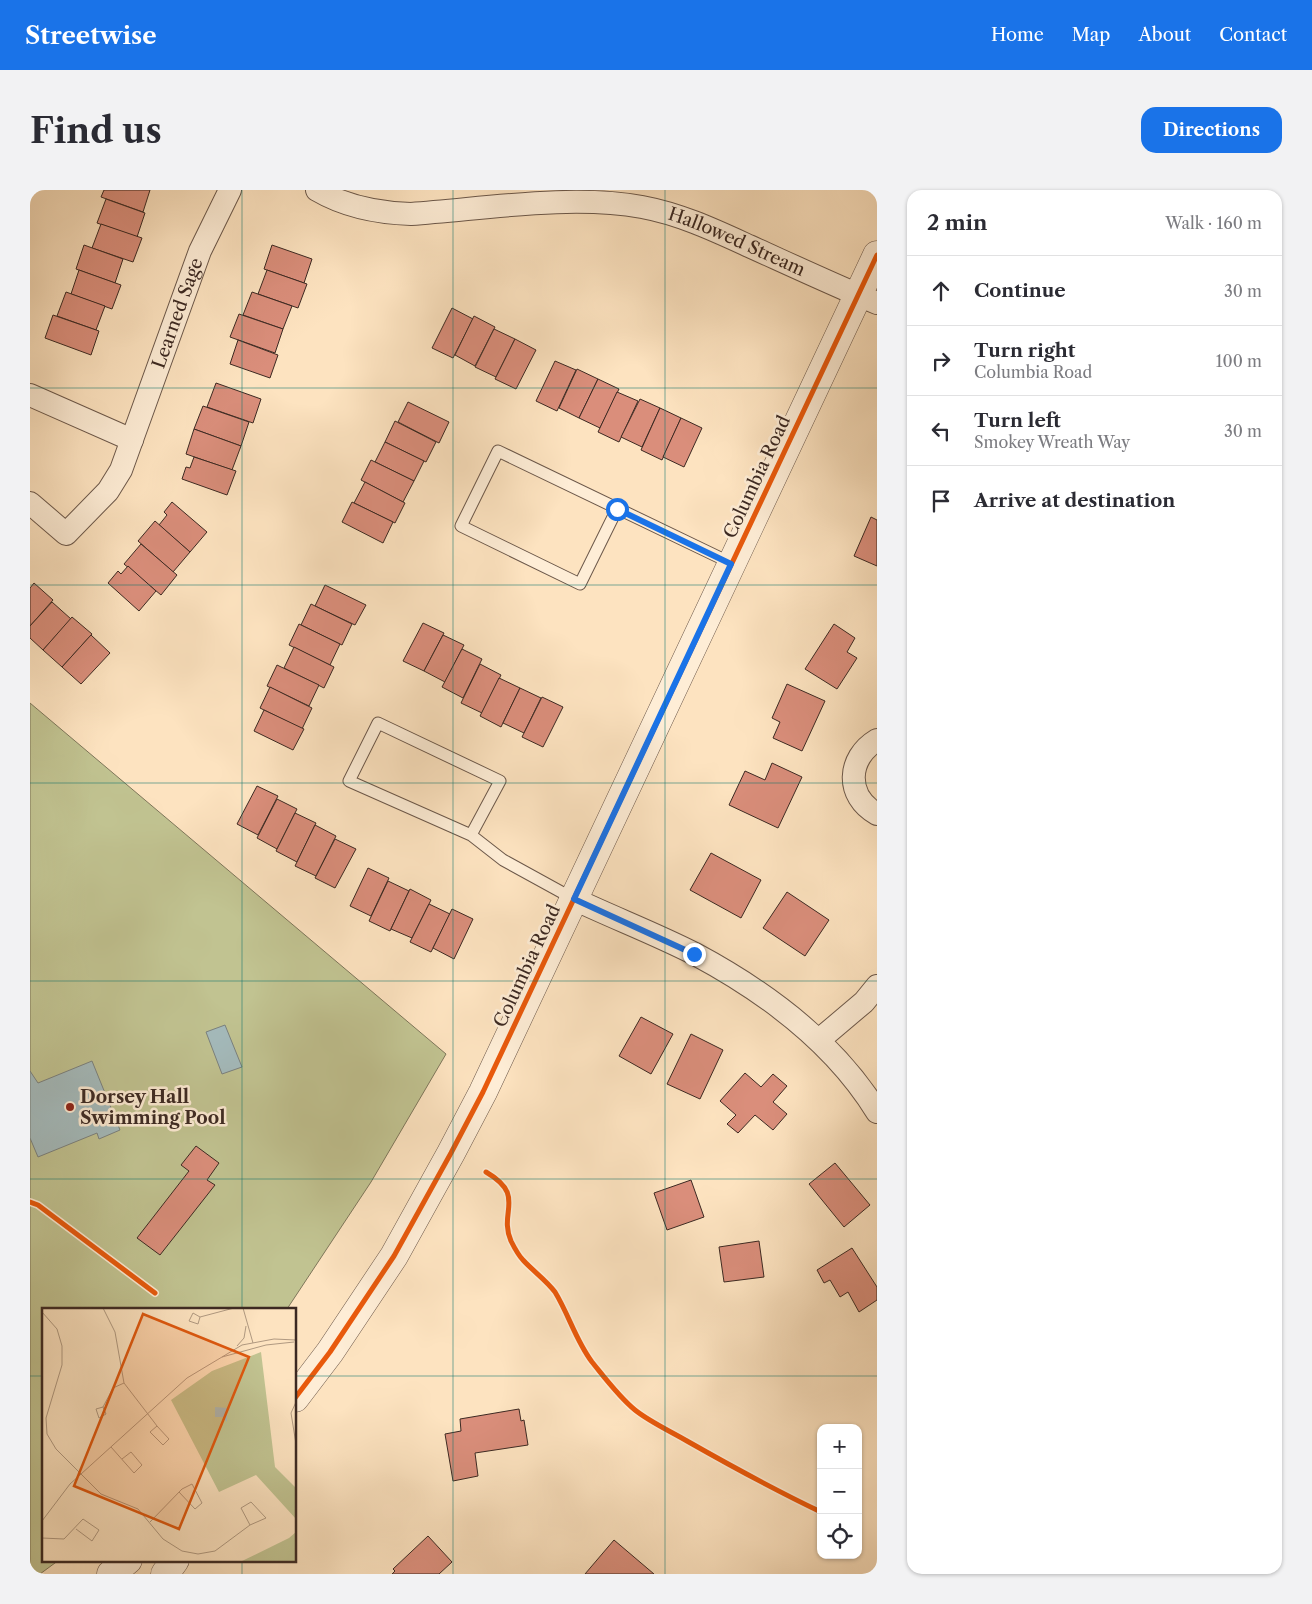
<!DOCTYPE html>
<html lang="en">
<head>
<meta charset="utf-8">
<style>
	body { margin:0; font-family:"Libre Caslon Text",serif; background:#f2f2f3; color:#2b2b33 }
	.controls { position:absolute; right:15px; bottom:15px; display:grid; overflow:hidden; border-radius:10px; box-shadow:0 1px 4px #0004 }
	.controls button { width:45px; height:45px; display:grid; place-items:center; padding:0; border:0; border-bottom:1px solid #e1e1e2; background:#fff; color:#2b2b33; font:25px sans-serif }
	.stop { position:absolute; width:15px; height:15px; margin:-11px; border:4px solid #1a73e8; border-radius:50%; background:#fff }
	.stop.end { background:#1a73e8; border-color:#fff; box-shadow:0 1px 5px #0008 }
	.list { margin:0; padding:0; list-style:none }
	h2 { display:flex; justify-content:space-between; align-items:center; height:65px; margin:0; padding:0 20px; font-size:21px }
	h2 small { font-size:16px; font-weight:400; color:#7c7c81 }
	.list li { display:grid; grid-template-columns:32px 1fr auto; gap:15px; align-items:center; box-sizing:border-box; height:70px; padding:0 20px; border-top:1px solid #e1e1e2 }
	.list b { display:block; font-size:19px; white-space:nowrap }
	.list p { margin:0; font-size:16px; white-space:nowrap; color:#7c7c81 }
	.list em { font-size:16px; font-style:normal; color:#7c7c81 }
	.icon { flex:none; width:28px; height:28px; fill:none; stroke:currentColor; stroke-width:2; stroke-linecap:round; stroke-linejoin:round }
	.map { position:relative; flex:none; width:847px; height:1384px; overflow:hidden; border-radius:15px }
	header { display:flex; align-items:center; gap:30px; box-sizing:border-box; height:70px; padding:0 25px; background:#1a73e8; color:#fff }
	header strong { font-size:24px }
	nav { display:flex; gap:28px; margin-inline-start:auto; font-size:18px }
	.intro { display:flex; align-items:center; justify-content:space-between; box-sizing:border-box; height:120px; padding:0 30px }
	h1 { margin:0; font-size:35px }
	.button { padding:12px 22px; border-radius:15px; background:#1a73e8; color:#fff; font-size:18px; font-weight:700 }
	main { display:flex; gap:30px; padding:0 30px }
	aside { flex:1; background:#fff; border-radius:15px; box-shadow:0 1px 4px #0004 }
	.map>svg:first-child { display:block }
	.green { fill:#c1c391; stroke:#7e765a }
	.water { fill:#a4bbbd; stroke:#7a817f }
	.building { fill:#da8e7b; stroke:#3c2922 }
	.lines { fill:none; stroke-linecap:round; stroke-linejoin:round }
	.service-casing { stroke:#6c584a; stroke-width:13 }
	.minor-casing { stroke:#6c584a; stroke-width:24 }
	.tertiary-casing { stroke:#6c584a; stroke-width:29 }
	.service { stroke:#feedd6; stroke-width:11 }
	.minor { stroke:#feedd6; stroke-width:22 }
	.tertiary { stroke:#feedd6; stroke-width:28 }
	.cycleway-casing { stroke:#feedd6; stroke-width:8 }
	.cycleway { stroke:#e8590c; stroke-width:5 }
	.route { stroke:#1a73e8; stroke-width:6 }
	.grid { fill:none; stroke:#0f766e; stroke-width:1; stroke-opacity:0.55 }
	.poi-dot { fill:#8f2418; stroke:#feedd6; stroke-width:2 }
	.labels { text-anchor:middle; stroke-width:5; stroke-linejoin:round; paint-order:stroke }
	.street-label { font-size:18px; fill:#3c2922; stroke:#feedd6 }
	.poi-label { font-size:18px; font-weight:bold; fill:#3c2922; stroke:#feedd6; text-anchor:start }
	.inset-road { fill:none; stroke:#b09981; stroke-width:1 }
	.view { fill:#df570d; fill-opacity:0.15; stroke:#df570d; stroke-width:2.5 }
	.inset-edge { fill:none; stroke:#3c2922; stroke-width:2.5 }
</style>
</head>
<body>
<header>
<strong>Streetwise</strong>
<nav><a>Home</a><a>Map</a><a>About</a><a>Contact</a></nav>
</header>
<div class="intro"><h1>Find us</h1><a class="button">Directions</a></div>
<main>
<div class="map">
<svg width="847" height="1384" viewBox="0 0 847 1384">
	<rect width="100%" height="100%" fill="#fde3c0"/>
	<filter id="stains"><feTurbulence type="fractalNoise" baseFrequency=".004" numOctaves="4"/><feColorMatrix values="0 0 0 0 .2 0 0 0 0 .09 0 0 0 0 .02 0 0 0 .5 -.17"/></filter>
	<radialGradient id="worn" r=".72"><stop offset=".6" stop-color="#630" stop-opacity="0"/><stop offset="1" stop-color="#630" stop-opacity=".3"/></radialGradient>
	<polygon class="green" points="0,513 416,864 341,992 257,1119 14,1119 14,1370 29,1370 10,1384 0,1384"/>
	<g class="water">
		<polygon points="195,835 212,877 192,884 176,842"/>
		<polygon points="62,871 90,940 69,949 67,943 8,967 0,948 0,881 8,893"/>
	</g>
	<g class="building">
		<polygon points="74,0 120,0 113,22 71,7"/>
		<polygon points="76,9 115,23 107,47 67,33"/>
		<polygon points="71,34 112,48 103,72 62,58"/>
		<polygon points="54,55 93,69 85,93 46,79"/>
		<polygon points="242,55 282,69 274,93 234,79"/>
		<polygon points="49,80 91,95 82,119 41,104"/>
		<polygon points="237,80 277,94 268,118 228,104"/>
		<polygon points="36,102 75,116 66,140 27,126"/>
		<polygon points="222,102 262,116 253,139 213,125"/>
		<polygon points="422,118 443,129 423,168 402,158"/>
		<polygon points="209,124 253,139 245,163 200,147"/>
		<polygon points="23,125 69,141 61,165 15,148"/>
		<polygon points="444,126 465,137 445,176 425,165"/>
		<polygon points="464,139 485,149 466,187 445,177"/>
		<polygon points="485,149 506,160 486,199 465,189"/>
		<polygon points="208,150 248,165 240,188 200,174"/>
		<polygon points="525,171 546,180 527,221 506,211"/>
		<polygon points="547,179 568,189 549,228 529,218"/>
		<polygon points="568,189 589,199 570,238 549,228"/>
		<polygon points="186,193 231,209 223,233 177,217"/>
		<polygon points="587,202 608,211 589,252 568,242"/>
		<polygon points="610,209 630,218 612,257 591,247"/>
		<polygon points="378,212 419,232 409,253 368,232"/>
		<polygon points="173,216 219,232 211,256 164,239"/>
		<polygon points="630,218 651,228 632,270 611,260"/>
		<polygon points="651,228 672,238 654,277 633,267"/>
		<polygon points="365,231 406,252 396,272 355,252"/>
		<polygon points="164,239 211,256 202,280 156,264"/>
		<polygon points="355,252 394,271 384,291 345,272"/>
		<polygon points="164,267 206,281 197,305 152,289 156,277 160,278"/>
		<polygon points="341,270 384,291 373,312 331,290"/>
		<polygon points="335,292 375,313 365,333 324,313"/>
		<polygon points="142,312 177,342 160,362 129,335 137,325 134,322"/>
		<polygon points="322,312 363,332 353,353 312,332"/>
		<polygon points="841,327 847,330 847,376 824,366"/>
		<polygon points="125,331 160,362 143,382 108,351"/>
		<polygon points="111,354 147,385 131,405 94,374"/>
		<polygon points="98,376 126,401 109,421 78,393 88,381 91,384"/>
		<polygon points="4,393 23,410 0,436 0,398"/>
		<polygon points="295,395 336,415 325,435 285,416"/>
		<polygon points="22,412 41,429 13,460 0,448 0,436"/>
		<polygon points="281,414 322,434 312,455 271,435"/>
		<polygon points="42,427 62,444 32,477 13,460"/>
		<polygon points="393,433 414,443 394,481 373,471"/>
		<polygon points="269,434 310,454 300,475 259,455"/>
		<polygon points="804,434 825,448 817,462 827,468 807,499 775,479"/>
		<polygon points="61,445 80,463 51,494 32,477"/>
		<polygon points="413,445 434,455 415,492 394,481"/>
		<polygon points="264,457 304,477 294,498 254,478"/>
		<polygon points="432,459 452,469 433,508 412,497"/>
		<polygon points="450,474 471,485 452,523 431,513"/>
		<polygon points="247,475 289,495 279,516 237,496"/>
		<polygon points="469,488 490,498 471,537 450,526"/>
		<polygon points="757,494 795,511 772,561 743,548 750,532 742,528"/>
		<polygon points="240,497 282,518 272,539 230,518"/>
		<polygon points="490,498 511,508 494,543 473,533"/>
		<polygon points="512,507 533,517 513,557 492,547"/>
		<polygon points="234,520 274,539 263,560 224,541"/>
		<polygon points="742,573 772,587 748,638 699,615 715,581 735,590"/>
		<polygon points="227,596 248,606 228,645 207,634"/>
		<polygon points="247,609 267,619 247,659 227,648"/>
		<polygon points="265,623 286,633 267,672 246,661"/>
		<polygon points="285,635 306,646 286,686 265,676"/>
		<polygon points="305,649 326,659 305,698 285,688"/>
		<polygon points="681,663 731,690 711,728 660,700"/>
		<polygon points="338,678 359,688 341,726 320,716"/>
		<polygon points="358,691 379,701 360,741 339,731"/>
		<polygon points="380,699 401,710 382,748 361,739"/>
		<polygon points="757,702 799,730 775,766 733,738"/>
		<polygon points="399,714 420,724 401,762 380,752"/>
		<polygon points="422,719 443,729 424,769 403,758"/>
		<polygon points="611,827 643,844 621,884 589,866"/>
		<polygon points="661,844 693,860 670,909 637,894"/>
		<polygon points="715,883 731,897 743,884 757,896 743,912 757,924 743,940 725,925 708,943 697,934 706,925 690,911"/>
		<polygon points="166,956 189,973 177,990 185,995 130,1065 107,1048 159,981 151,975"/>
		<polygon points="805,973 840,1015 814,1037 779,994"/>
		<polygon points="661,990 674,1027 637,1040 624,1003"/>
		<polygon points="729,1051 734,1087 694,1092 689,1057"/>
		<polygon points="822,1058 847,1097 847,1110 829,1122 818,1102 810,1107 800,1090 794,1093 787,1080"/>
		<polygon points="489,1219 491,1231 494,1230 498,1255 445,1263 448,1286 423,1291 415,1244 431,1241 430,1229"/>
		<polygon points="398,1346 422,1372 409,1384 362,1384 365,1381 363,1379"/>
		<polygon points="584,1350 624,1384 555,1384"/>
	</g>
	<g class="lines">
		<defs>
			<g id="service">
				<polyline points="587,319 550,394 431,336 468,261 701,373"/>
				<polyline points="441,645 319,591 348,533 470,591 441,645 473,670 544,709"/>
			</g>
			<g id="minor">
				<path id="s1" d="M287 0C316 17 348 23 381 24 454 19 540 4 612 17 650 24 684 40 719 56 761 75 804 95 847 113"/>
				<polyline points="0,205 102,250"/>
				<path id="s2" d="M0 313 36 344 78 301 91 280 170 61 200 0"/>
				<path d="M847 550C817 568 815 606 847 624"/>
				<path d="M544 709C584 728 626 744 665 764 736 802 804 852 847 922"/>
				<polyline points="789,850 834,812 847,796"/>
			</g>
			<g id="tertiary">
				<polyline points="265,1208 300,1162 364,1066 421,963 453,902 847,65"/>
				<polyline points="81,1384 98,1370"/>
				<polyline points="135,1384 145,1370"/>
			</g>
		</defs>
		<use href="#service" class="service-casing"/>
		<use href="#minor" class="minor-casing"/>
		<use href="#tertiary" class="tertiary-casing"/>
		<use href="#service" class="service"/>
		<use href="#minor" class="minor"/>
		<use href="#tertiary" class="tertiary"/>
		<defs>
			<g id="cycleway">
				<path d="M456 982C497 1006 468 1021 481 1051 484 1057 488 1065 493 1070 503 1081 516 1090 525 1102 539 1125 546 1151 562 1172 575 1188 589 1207 605 1220 620 1232 640 1241 657 1251 701 1276 745 1300 791 1322"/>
				<polyline points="0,1012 8,1015 125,1103"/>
				<polyline points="265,1208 300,1162 364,1066 421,963 453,902 847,65"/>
			</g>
		</defs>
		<use href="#cycleway" class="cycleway-casing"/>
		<use href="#cycleway" class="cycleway"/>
	</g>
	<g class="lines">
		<polyline class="route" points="587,319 701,374 544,709 664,764"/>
	</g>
	<path class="grid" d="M212 0V1119M423 0V1384M635 0V1384M0 198H847M0 395H847M0 593H847M0 791H847M0 989H847M0 1186H14M265 1186H847M212 1370V1384"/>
	<circle class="poi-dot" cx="40" cy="917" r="5"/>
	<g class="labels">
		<g class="street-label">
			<text dy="6" stroke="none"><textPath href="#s1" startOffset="431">Hallowed Stream</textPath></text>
			<text dy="6" stroke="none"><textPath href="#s2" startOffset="299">Learned Sage</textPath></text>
			<text transform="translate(727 287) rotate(-65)" y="6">Columbia Road</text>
			<text transform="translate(497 776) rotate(-65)" y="6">Columbia Road</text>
		</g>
		<g class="poi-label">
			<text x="50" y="913">Dorsey Hall<tspan x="50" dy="21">Swimming Pool</tspan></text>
		</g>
	</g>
	<g transform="translate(12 1118)">
		<rect width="254" height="254" fill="#fde3c0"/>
		<path d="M219 44 233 159 254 180V211L214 167 177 184 129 92 170 63ZM254 224V253H200L247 230Z" fill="#c1c391"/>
		<path d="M173 99 185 100V114L181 109H173Z" fill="#a4bbbd"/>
		<path class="inset-road" d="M61 0 73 24 82 75 112 114 115 118 108 124 121 137 127 131 115 118M201 0 211 35M0 4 15 21 20 38V57L4 110 5 126 14 141 59 186 96 201 121 231 140 243 156 246 173 243 208 217M158 9 156 16 147 13 151 5 158 9 192 0M195 38 202 30 204 18M180 49 224 37 252 34M254 94 249 105 254 136M61 99 64 106 57 110 54 101 61 99 71 80 82 75M69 139 92 165 100 157 89 144 80 151M209 194 224 210 208 217 199 200ZM0 213 28 176 145 70 200 37 232 31 254 32M108 214 140 181 150 176 160 195 153 201 137 184M0 230 22 231 41 211 57 222 50 233 34 221"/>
		<path class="view" d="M101 6 207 49 137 221 32 178Z"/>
		<rect width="254" height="254" class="inset-edge"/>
	</g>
	<rect width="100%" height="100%" filter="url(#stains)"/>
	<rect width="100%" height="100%" fill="url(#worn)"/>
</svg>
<div class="controls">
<button>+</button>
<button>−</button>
<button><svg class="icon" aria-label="locate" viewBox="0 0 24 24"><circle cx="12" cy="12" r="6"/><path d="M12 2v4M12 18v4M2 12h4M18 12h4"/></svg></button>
</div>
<div class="stop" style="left:587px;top:319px"></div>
<div class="stop end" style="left:664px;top:764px"></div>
</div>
<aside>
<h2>2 min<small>Walk · 160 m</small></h2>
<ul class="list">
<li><svg class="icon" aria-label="ahead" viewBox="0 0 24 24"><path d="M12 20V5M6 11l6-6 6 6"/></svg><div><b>Continue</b></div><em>30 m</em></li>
<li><svg class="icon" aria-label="right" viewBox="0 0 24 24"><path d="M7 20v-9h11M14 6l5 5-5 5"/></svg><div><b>Turn right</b><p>Columbia Road</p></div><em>100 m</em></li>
<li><svg class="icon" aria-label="left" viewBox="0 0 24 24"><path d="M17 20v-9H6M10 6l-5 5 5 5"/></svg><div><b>Turn left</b><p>Smokey Wreath Way</p></div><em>30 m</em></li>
<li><svg class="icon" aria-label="arrive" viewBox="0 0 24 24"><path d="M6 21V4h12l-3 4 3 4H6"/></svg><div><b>Arrive at destination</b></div></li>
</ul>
</aside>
</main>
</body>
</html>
